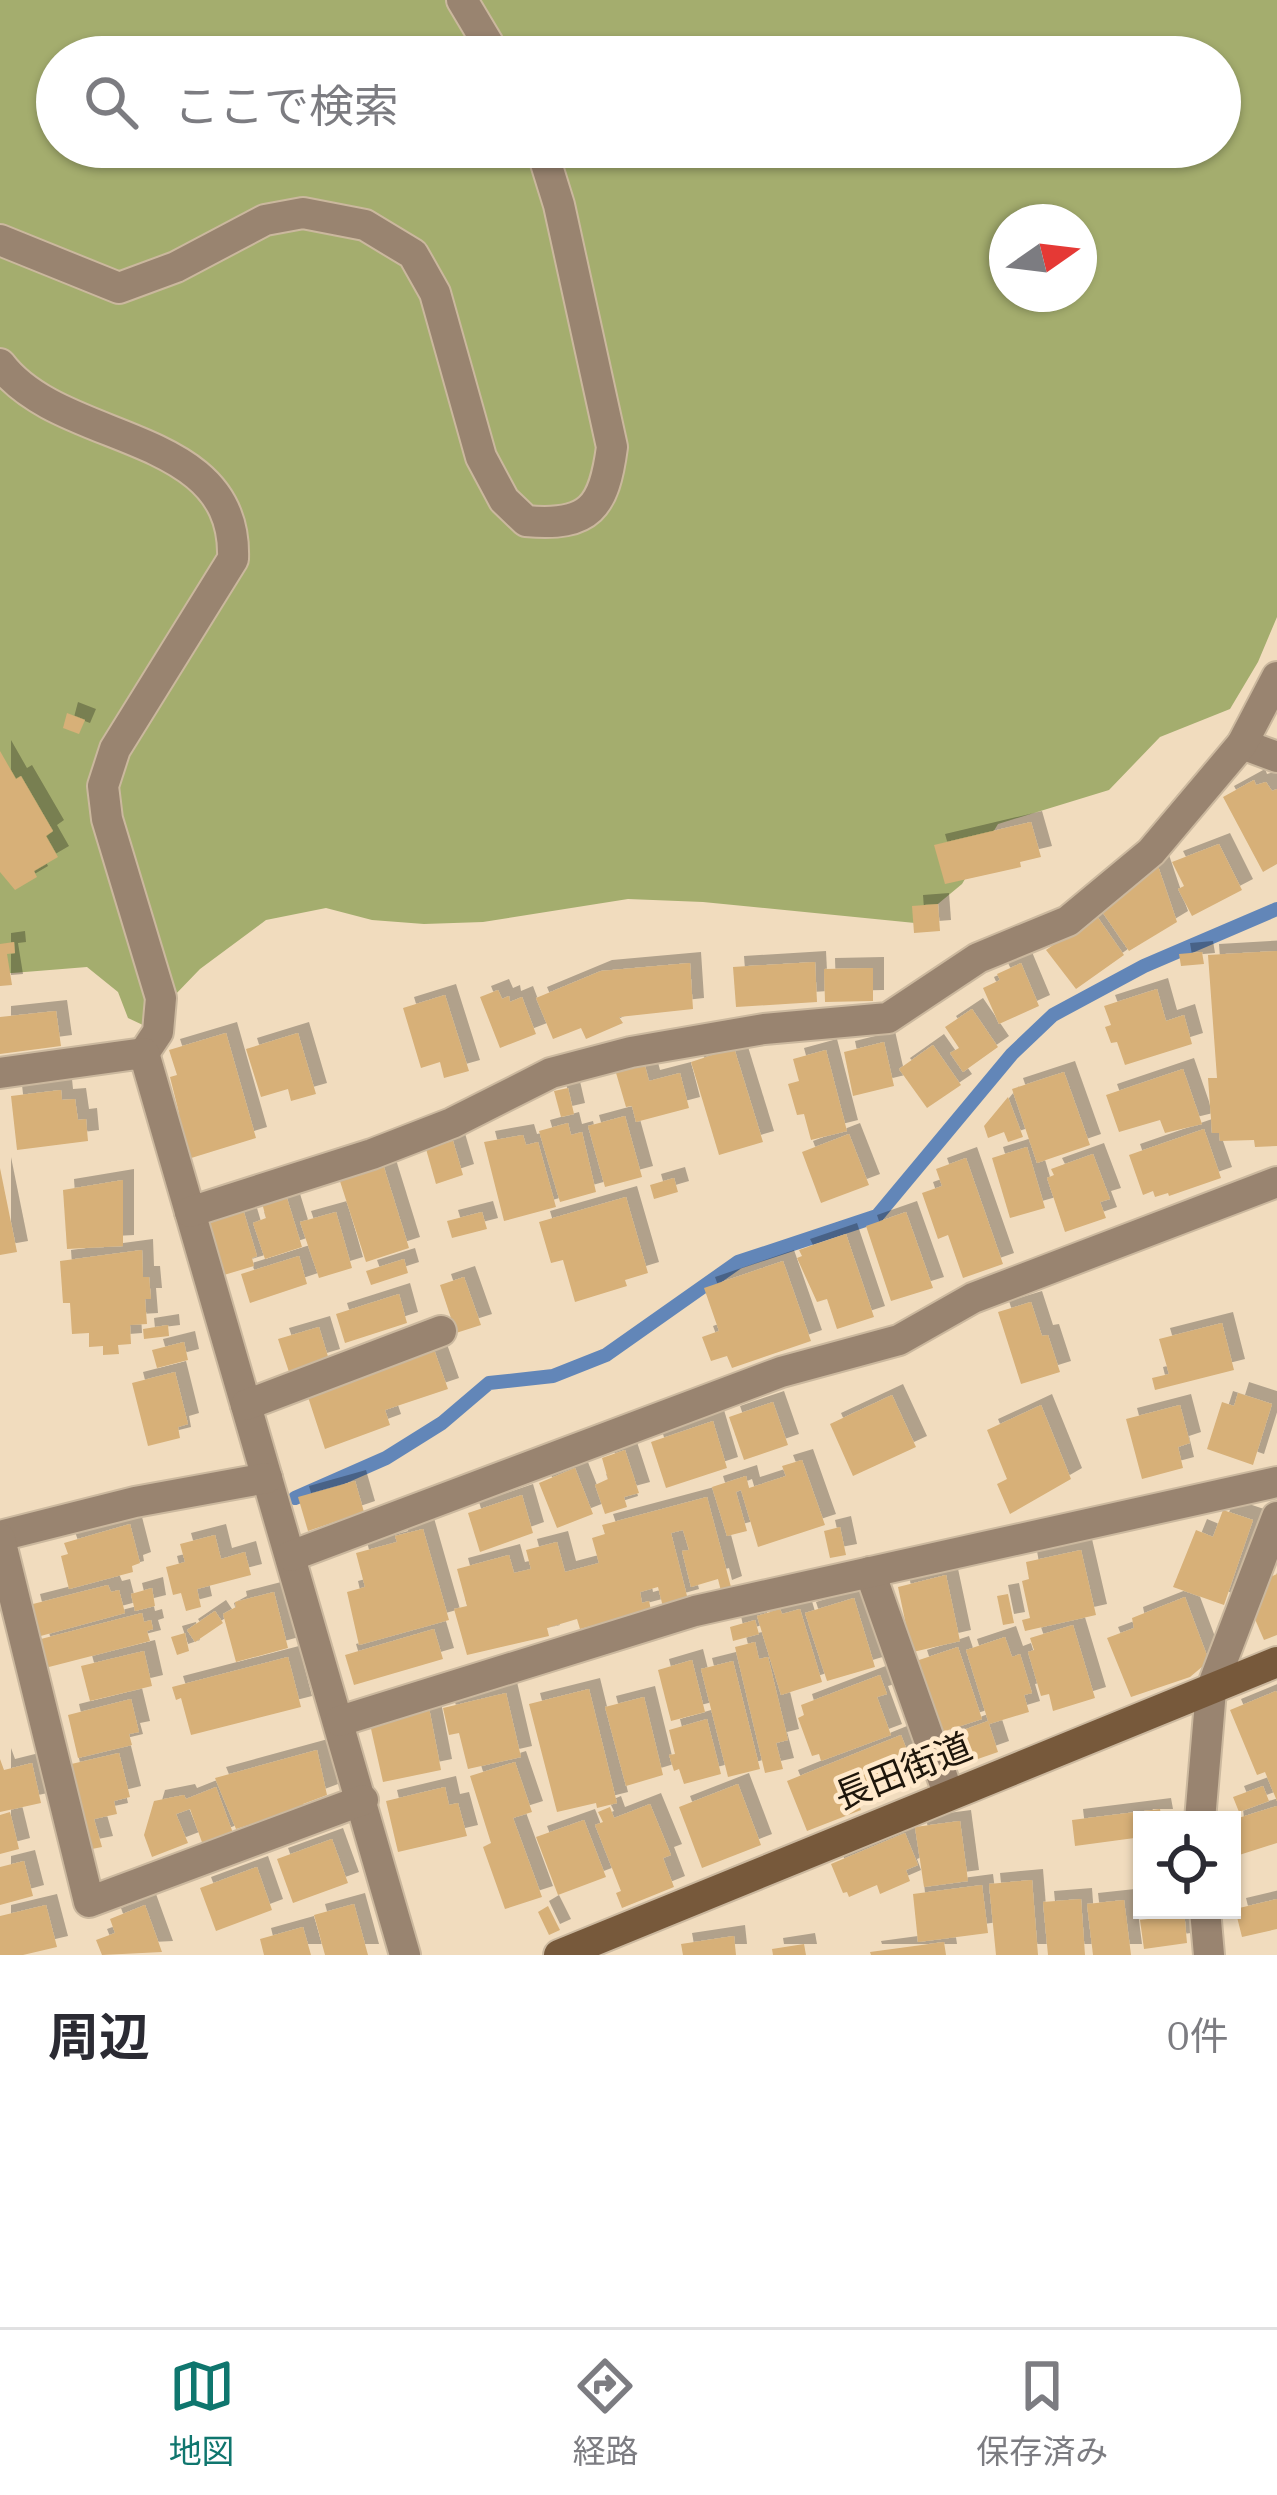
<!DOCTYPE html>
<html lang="ja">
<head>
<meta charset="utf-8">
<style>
	body { margin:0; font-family:"IBM Plex Serif","Noto Sans JP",serif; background:#f7f7f7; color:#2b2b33 }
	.controls { position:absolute; right:36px; bottom:36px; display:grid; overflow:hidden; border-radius:0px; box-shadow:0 3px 9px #0004 }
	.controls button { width:108px; height:108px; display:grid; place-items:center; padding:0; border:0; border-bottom:3px solid #e1e1e2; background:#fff; color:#2b2b33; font:60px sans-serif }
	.compass { position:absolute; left:989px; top:204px; width:108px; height:108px; border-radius:50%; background:#fff; box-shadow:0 3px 9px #0004; rotate:76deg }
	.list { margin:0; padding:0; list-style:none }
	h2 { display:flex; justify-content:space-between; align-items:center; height:156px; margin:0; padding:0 48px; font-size:51px }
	h2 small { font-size:39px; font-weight:400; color:#7c7c81 }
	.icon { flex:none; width:66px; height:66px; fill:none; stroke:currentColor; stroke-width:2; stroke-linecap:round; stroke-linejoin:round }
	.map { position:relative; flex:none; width:1277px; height:1955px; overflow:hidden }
	.search { position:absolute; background:#fff; box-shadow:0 3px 9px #0004; left:36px; right:36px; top:36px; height:132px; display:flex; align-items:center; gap:30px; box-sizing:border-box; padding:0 42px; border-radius:66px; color:#7c7c81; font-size:45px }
	.sheet { height:372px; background:#fff }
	nav { display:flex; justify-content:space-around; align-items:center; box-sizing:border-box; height:168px; border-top:3px solid #e1e1e2; background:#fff; font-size:33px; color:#7c7c81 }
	nav a { display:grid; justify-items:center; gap:6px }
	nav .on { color:#0f766e }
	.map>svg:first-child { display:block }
	.forest { fill:#a4ad6e; fill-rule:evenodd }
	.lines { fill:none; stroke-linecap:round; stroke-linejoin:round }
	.stream { stroke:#6286b8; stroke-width:14 }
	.building { fill:#d7b078; filter:url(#shadow) }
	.street-casing { stroke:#cbb89e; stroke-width:34 }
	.secondary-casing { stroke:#cbb89e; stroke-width:34 }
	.street { stroke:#998470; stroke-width:30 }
	.secondary { stroke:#77593b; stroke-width:30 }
	.labels { text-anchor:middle; stroke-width:9; stroke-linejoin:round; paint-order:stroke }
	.street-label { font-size:36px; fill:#1e160b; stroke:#ffe9cb }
</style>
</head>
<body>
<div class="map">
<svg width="1277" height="1955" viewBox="0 0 1277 1955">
	<defs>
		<filter id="shadow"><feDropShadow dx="11" dy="-11" stdDeviation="0" flood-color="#0004"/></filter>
	</defs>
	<rect width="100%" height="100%" fill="#f1dcbe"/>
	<path class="forest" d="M0 0H1277V617L1258 662 1230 709 1160 737 1109 790 998 824 962 884 915 923 703 902 628 899 483 922 424 924 372 920 326 908 266 920 200 969 145 1026 128 1018 118 992 87 967 0 974ZM57 57H1220V147H57ZM1007 222H1079V294H1007Z"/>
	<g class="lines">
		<polyline class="stream" points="295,1498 386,1458 442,1423 489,1383 553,1376 606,1355 738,1262 877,1216 1012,1054 1053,1015 1144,966 1277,909"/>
	</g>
	<g class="building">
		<polygon points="67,713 85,720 79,734 63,728"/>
		<polygon points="0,751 16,779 21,776 53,831 46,836 58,857 34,871 37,877 15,890 0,872"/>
		<polygon points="1254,780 1256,785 1266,782 1272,791 1277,789 1277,864 1263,872 1223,797"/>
		<polygon points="1031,822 1041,857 1020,862 1021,867 945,884 934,845"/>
		<polygon points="1219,844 1242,890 1192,916 1178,889 1184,886 1172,862"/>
		<polygon points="1157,863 1177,922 1129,951 1099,907"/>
		<polygon points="938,904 940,931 914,933 912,906"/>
		<polygon points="1096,915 1124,955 1076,989 1046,950"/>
		<polygon points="14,942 15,953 7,954 12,985 0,986 0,944"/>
		<polygon points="1277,951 1277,1146 1255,1147 1254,1140 1220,1141 1219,1133 1212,1133 1208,1078 1217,1078 1208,955"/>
		<polygon points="1202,952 1204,964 1181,966 1179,954"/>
		<polygon points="815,962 817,1002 736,1007 733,967"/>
		<polygon points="690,963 693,1009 619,1017 623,1023 586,1039 581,1028 553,1039 536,998 601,971"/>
		<polygon points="1021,963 1039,1006 999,1024 983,988 1000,980 997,974"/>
		<polygon points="873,968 873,1001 825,1002 824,969"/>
		<polygon points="1157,989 1166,1021 1184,1015 1192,1044 1125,1065 1117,1042 1111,1043 1105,1027 1111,1025 1104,1006"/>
		<polygon points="498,990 502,999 509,996 510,1002 522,997 536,1034 500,1048 480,997"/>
		<polygon points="445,995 469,1071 444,1078 440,1062 421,1068 403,1008"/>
		<polygon points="972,1009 998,1047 963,1072 950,1053 959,1048 945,1027"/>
		<polygon points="56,1011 61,1046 0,1054 0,1017"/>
		<polygon points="226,1033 256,1138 188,1159 175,1114 179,1113 170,1077 177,1075 169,1050"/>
		<polygon points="298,1033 316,1094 291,1101 288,1089 261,1097 246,1049"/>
		<polygon points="884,1042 894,1086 853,1096 844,1052"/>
		<polygon points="933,1045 961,1085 927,1108 899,1069"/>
		<polygon points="734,1048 763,1142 719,1155 691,1062"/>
		<polygon points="826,1050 847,1131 811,1140 804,1114 797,1115 788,1084 799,1081 793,1059"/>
		<polygon points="643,1058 649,1081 680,1073 689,1108 636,1122 632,1106 626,1107 614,1066"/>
		<polygon points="1183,1069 1202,1124 1165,1133 1160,1120 1119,1132 1106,1095"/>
		<polygon points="1064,1072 1090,1145 1037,1163 1012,1089"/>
		<polygon points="568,1088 574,1114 561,1117 554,1091"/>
		<polygon points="61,1090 62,1100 75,1099 78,1120 86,1119 88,1141 17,1150 11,1096"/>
		<polygon points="1008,1097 1023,1137 1008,1142 1004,1132 988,1138 984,1126"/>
		<polygon points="625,1116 642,1177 605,1187 588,1126"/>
		<polygon points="568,1123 571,1135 582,1132 596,1192 560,1202 539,1131"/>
		<polygon points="1204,1129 1221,1178 1169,1196 1168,1193 1155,1197 1153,1191 1143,1195 1129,1155"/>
		<polygon points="849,1134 869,1185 821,1203 802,1152"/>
		<polygon points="523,1135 526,1145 538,1142 556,1207 504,1221 484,1142"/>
		<polygon points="453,1141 463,1175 436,1184 426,1149"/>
		<polygon points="1027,1147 1045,1208 1010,1218 992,1158"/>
		<polygon points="1093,1154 1110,1199 1100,1202 1106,1218 1065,1232 1047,1178 1054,1175 1051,1169"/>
		<polygon points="966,1158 1003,1264 963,1278 948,1235 938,1239 922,1193 942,1186 936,1169"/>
		<polygon points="382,1161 409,1248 366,1262 338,1175"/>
		<polygon points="0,1168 17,1252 0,1255"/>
		<polygon points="674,1178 678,1192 654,1199 650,1185"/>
		<polygon points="123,1180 123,1246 67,1249 63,1190"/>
		<polygon points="286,1195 302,1247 265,1259 253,1223 266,1218 262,1203"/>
		<polygon points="626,1197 648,1273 625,1280 627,1286 575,1302 563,1260 551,1263 539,1222"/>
		<polygon points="243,1209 257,1256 252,1258 254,1266 224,1275 208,1224"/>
		<polygon points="336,1212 352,1268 319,1278 300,1222"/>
		<polygon points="482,1212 487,1229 452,1238 447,1221"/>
		<polygon points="906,1212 933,1288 891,1301 866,1226"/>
		<polygon points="846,1234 874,1317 837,1329 827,1299 817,1302 797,1258 802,1256 799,1250"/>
		<polygon points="142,1250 143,1277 149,1277 151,1299 145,1299 147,1324 130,1325 131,1344 118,1345 119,1354 103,1355 103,1346 89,1347 89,1333 72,1334 70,1303 63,1303 60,1261"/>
		<polygon points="299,1256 307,1284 250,1303 241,1274"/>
		<polygon points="404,1259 408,1273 371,1285 366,1271"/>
		<polygon points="783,1261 811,1341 732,1368 727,1356 711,1361 702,1337 719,1331 704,1288"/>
		<polygon points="464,1277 481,1325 456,1333 440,1285"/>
		<polygon points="399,1294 407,1323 345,1343 336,1314"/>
		<polygon points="1031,1302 1042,1336 1048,1335 1060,1372 1021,1384 998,1312"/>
		<polygon points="1222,1323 1234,1370 1155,1390 1152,1378 1169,1374 1159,1339"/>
		<polygon points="168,1325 169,1336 144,1339 143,1329"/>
		<polygon points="319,1327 329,1360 289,1372 278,1339"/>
		<polygon points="184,1342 188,1360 157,1368 152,1350"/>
		<polygon points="432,1344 448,1389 385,1410 390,1425 325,1449 308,1397"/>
		<polygon points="175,1372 188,1424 178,1427 180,1438 148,1446 132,1383"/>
		<polygon points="1238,1393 1272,1404 1253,1465 1207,1449 1222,1402 1234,1406"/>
		<polygon points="892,1395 916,1447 853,1476 830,1424"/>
		<polygon points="773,1402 788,1445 744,1460 729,1417"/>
		<polygon points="1041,1405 1071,1479 1010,1514 997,1484 1007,1479 987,1430"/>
		<polygon points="1180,1405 1190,1443 1178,1447 1183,1468 1142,1479 1126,1419"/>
		<polygon points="713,1421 727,1468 666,1488 651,1442"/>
		<polygon points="625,1450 639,1493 624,1497 627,1507 605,1514 595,1485 608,1479 602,1458"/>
		<polygon points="802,1460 825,1525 758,1547 741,1490 736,1492 747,1531 727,1536 712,1487 746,1476 749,1488 786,1476 782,1466"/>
		<polygon points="575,1468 593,1514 557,1528 539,1483"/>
		<polygon points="355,1481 364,1512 308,1531 298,1497"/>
		<polygon points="522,1495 533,1533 480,1552 468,1513"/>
		<polygon points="707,1497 731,1587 721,1591 718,1579 691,1587 682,1551 689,1550 683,1530 671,1533 688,1600 663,1607 658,1587 640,1592 642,1603 649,1601 651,1610 580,1629 577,1619 547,1628 549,1636 467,1655 454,1609 467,1606 457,1569 509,1555 514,1573 531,1569 526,1550 557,1542 565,1572 599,1563 592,1538 605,1534 602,1525"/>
		<polygon points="1223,1510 1253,1520 1224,1605 1173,1587 1196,1530 1213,1537"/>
		<polygon points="130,1524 140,1563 132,1566 133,1572 69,1589 61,1556 68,1554 64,1543"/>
		<polygon points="840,1527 846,1555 830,1558 824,1531"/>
		<polygon points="423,1529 449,1620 359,1645 347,1592 365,1587 356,1553 397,1542 395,1536"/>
		<polygon points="215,1535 221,1559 245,1552 251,1575 197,1589 201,1607 186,1611 181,1593 173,1595 166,1567 185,1562 180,1544"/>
		<polygon points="1081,1550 1096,1615 1025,1631 1022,1620 1030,1618 1022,1581 1029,1579 1026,1562"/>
		<polygon points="1277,1574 1277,1635 1264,1640 1254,1617 1268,1578"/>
		<polygon points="946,1575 960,1641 913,1652 902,1626 906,1625 898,1587"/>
		<polygon points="108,1585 111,1592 119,1590 125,1613 37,1637 29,1605"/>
		<polygon points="152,1588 155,1606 135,1611 131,1594"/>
		<polygon points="274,1592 288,1648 236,1662 223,1614 236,1607 235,1602"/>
		<polygon points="1008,1594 1014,1623 1003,1625 997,1596"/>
		<polygon points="1185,1597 1209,1661 1190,1677 1131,1697 1107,1638 1134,1628 1132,1618"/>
		<polygon points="854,1598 875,1667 827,1681 805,1613"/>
		<polygon points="780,1609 782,1614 800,1609 822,1682 781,1695 757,1616"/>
		<polygon points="215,1611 223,1623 195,1642 187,1630"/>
		<polygon points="142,1613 144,1622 151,1620 153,1629 147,1631 150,1641 45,1668 37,1640"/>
		<polygon points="755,1620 759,1634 733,1641 730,1627"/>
		<polygon points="1073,1625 1095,1698 1053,1711 1049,1694 1041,1696 1028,1652 1034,1650 1030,1638"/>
		<polygon points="434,1629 443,1659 354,1685 345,1655"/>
		<polygon points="185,1633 189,1651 177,1655 171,1637"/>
		<polygon points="1005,1637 1012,1657 1020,1654 1032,1693 1024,1695 1029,1712 989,1724 966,1650"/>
		<polygon points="755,1642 759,1659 768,1657 788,1740 776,1743 783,1769 765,1773 735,1647"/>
		<polygon points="958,1647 982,1719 939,1733 916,1661"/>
		<polygon points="144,1651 152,1686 90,1701 81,1666"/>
		<polygon points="288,1657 301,1707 191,1735 181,1698 176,1700 172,1687"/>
		<polygon points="692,1660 705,1712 671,1721 658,1670"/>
		<polygon points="733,1661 760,1769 728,1777 701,1669"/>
		<polygon points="880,1675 887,1694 877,1697 891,1735 821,1761 819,1754 812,1756 798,1718 804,1715 801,1705"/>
		<polygon points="589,1689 617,1803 597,1808 596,1803 557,1812 529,1704"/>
		<polygon points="1276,1691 1277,1693 1277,1801 1265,1772 1257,1775 1230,1710"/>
		<polygon points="506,1693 521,1757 468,1769 459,1733 449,1735 443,1708"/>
		<polygon points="644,1697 663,1775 626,1786 605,1707"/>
		<polygon points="131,1699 139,1732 129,1734 132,1745 78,1758 68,1715"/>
		<polygon points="429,1708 441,1770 383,1782 369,1720"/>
		<polygon points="707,1719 721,1774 684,1784 679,1769 674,1771 669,1755 675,1754 669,1730"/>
		<polygon points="988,1721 998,1752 949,1769 939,1739"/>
		<polygon points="901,1735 918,1778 892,1788 888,1781 855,1794 861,1810 807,1831 787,1781"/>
		<polygon points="317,1750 327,1795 303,1804 304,1808 236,1829 215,1778"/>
		<polygon points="119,1753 130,1797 114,1801 117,1814 94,1819 102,1847 87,1850 67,1765"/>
		<polygon points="0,1759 4,1770 32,1763 41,1803 0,1812"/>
		<polygon points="515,1762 532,1812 513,1818 542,1897 505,1909 483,1847 491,1843 470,1776"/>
		<polygon points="738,1784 761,1845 702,1868 679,1807"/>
		<polygon points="1263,1786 1269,1801 1239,1812 1233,1797"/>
		<polygon points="216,1787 233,1833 203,1845 190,1809 176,1814 188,1843 152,1857 144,1835 154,1801 184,1795 186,1799"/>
		<polygon points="445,1787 449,1805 458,1803 467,1836 398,1852 386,1801"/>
		<polygon points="650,1804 671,1855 663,1858 674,1887 622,1908 616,1893 621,1891 595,1825 603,1822 598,1812 610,1807 614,1818"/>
		<polygon points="1277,1806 1277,1843 1236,1856 1232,1820"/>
		<polygon points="1160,1809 1162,1820 1142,1820 1142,1837 1075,1846 1072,1820"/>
		<polygon points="10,1812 19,1849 0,1854 0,1815"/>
		<polygon points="584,1820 606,1877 558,1895 536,1837"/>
		<polygon points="960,1821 968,1881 924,1887 915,1827"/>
		<polygon points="905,1833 918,1865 906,1870 910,1881 880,1894 877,1885 849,1897 847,1892 843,1893 831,1864"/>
		<polygon points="332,1839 348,1883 293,1903 277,1859"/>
		<polygon points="24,1861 33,1896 0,1905 0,1867"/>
		<polygon points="257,1867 272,1910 216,1931 200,1888"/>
		<polygon points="1032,1880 1038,1955 996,1955 989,1884"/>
		<polygon points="982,1885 988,1933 918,1942 913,1894"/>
		<polygon points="1081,1899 1085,1955 1048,1955 1043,1902"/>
		<polygon points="1277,1899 1277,1929 1242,1937 1235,1909"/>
		<polygon points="1124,1900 1131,1955 1093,1955 1087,1904"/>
		<polygon points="354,1904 368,1955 325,1955 314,1915"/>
		<polygon points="46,1905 57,1947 23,1955 0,1955 0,1916"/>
		<polygon points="145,1905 162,1952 102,1955 96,1940 115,1933 110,1919"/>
		<polygon points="548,1906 560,1930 549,1935 538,1912"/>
		<polygon points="1147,1910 1184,1910 1187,1943 1144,1949 1140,1920 1148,1919"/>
		<polygon points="303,1927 311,1955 264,1955 260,1939"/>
		<polygon points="734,1936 736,1955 683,1955 681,1944"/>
		<polygon points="944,1942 946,1955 871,1955 870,1952"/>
		<polygon points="804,1944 806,1955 773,1955 772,1949"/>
	</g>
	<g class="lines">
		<defs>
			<g id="street">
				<polyline points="462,0 496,57"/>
				<path d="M0 240 119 288 176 267 265 220 303 213 365 225 413 254 435 293 481 457 504 500 526 521C590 527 604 507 612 447L559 205 541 147"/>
				<path d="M0 364C62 447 238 428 233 559L115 749 103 786 107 819 161 998 158 1032 144 1053"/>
				<polyline points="1242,744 1277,757"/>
				<polyline points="0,1073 144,1053 405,1955"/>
				<polyline points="190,1212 372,1154 452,1123 551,1073 631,1052 764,1029 888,1018 978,958 1068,921 1151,852 1242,744 1277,677"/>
				<polyline points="246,1405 441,1331"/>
				<polyline points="0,1536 135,1502 267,1478"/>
				<polyline points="0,1539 89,1902 363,1800"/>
				<polyline points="291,1556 781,1372 899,1340 973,1298 1277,1182"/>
				<polyline points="870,1572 948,1793"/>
				<polyline points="340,1721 695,1611 1277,1482"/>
				<polyline points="1200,1820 1211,1690 1277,1517"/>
				<polyline points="1205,1910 1209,1955"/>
			</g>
			<polyline id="secondary" points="559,1955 1277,1662"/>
		</defs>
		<use href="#street" class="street-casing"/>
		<use href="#secondary" class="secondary-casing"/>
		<use href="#street" class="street"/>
		<use href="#secondary" class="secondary"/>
	</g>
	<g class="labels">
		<g class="street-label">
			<text transform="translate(903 1771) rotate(-22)" y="13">長田街道</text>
		</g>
	</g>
</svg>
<div class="controls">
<button><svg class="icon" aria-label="locate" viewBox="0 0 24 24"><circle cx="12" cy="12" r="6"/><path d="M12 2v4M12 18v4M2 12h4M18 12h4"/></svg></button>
</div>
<svg class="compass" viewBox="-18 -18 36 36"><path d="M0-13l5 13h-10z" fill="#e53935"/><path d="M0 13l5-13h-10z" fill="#7c7c81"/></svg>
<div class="search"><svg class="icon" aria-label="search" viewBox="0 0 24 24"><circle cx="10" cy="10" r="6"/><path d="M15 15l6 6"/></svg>ここで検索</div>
</div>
<section class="sheet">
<h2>周辺<small>0件</small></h2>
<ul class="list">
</ul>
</section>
<nav>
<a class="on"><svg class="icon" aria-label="map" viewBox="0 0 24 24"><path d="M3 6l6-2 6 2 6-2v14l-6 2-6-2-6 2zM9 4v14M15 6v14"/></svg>地図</a>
<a><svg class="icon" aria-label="directions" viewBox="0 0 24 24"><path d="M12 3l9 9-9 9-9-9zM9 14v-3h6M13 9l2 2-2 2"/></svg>経路</a>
<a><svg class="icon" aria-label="saved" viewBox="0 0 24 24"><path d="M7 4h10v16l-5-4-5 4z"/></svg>保存済み</a>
</nav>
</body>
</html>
